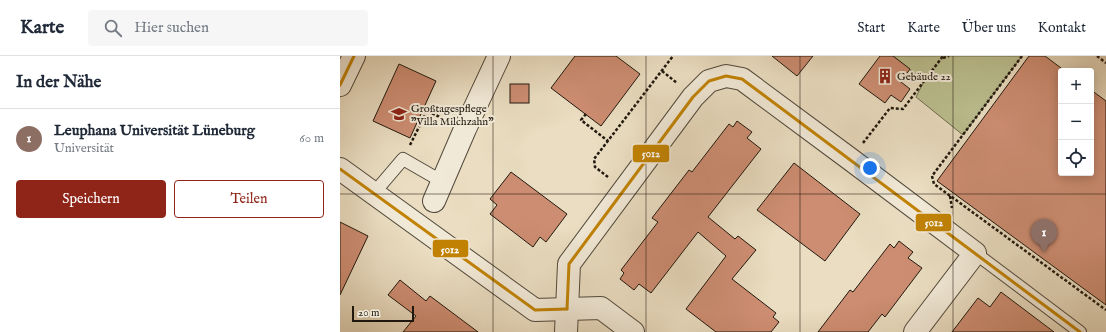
<!DOCTYPE html>
<html lang="de">
<head>
<meta charset="utf-8">
<style>
	body { margin:0; font-family:"IM FELL English",serif; background:#f6f6f7; color:#1f2937 }
	.controls { position:absolute; right:12px; top:12px; display:grid; overflow:hidden; border-radius:4px; box-shadow:0 2px 10px #0003 }
	.controls button { width:36px; height:36px; display:grid; place-items:center; padding:0; border:0; border-bottom:1px solid #e0e1e3; background:#fff; color:#1f2937; font:20px sans-serif }
	.scale { position:absolute; left:12px; bottom:10px; width:62px; box-sizing:border-box; padding-left:4px; border:2px solid #20180e; border-top:0; font-size:11px; line-height:14px; white-space:nowrap; color:#20180e; -webkit-text-stroke:3px #f1e9d7; paint-order:stroke }
	.you { position:absolute; left:530px; top:112px; width:14px; height:14px; margin:-10px; border:3px solid #fff; border-radius:50%; background:#1a73e8; box-shadow:0 0 0 6px #1a73e833 }
	.badge { display:grid; place-items:center; width:26px; height:26px; border-radius:50%; background:#8f2418; color:#fff; font-size:13px; font-weight:700 }
	.pin { position:absolute; translate:-50% -33px; filter:drop-shadow(0 1px 2px #0008) }
	.pin::after { content:''; position:absolute; top:21px; width:14px; height:12px; background:inherit; clip-path:polygon(0 0,100% 0,50% 100%) }
	.list { margin:0; padding:0; list-style:none }
	h2 { display:flex; justify-content:space-between; align-items:center; height:52px; margin:0; padding:0 16px; font-size:17px }
	h2 small { font-size:13px; font-weight:400; color:#747a83 }
	.list li { display:grid; grid-template-columns:26px 1fr auto; gap:12px; align-items:center; box-sizing:border-box; height:60px; padding:0 16px; border-top:1px solid #e0e1e3 }
	.list b { display:block; font-size:15px; white-space:nowrap }
	.list p { margin:0; font-size:13px; white-space:nowrap; color:#747a83 }
	.list em { font-size:13px; font-style:normal; color:#747a83 }
	.actions { display:flex; gap:8px; padding:12px 16px }
	.actions a { flex:1; padding:9px 0; border:1px solid #8f2418; border-radius:4px; text-align:center; font-size:14px; color:#8f2418 }
	.actions .main { background:#8f2418; color:#fff }
	.icon { flex:none; width:22px; height:22px; fill:none; stroke:currentColor; stroke-width:2; stroke-linecap:round; stroke-linejoin:round }
	.map { position:relative; flex:none; width:766px; height:276px; overflow:hidden }
	header { display:flex; align-items:center; gap:24px; box-sizing:border-box; height:56px; padding:0 20px; background:#fff; border-bottom:1px solid #e0e1e3 }
	header strong { font-size:19px }
	nav { display:flex; gap:22px; margin-inline-start:auto; font-size:14px }
	.search { width:280px; height:36px; background:#f6f6f7; display:flex; align-items:center; gap:10px; box-sizing:border-box; padding:0 14px; border-radius:4px; color:#747a83; font-size:15px }
	main { display:flex }
	aside { flex:1; background:#fff }
	.map>svg:first-child { display:block }
	.green { fill:#bbbf90; stroke:#6e6c4f }
	.building { fill:#cd8d72; stroke:#20180e }
	.lines { fill:none; stroke-linecap:round; stroke-linejoin:round }
	.service-casing { stroke:#52493b; stroke-width:14 }
	.minor-casing { stroke:#52493b; stroke-width:24 }
	.path { stroke:#20180e; stroke-width:2.5; stroke-dasharray:3 2; stroke-linecap:butt }
	.service { stroke:#f1e9d7; stroke-width:12 }
	.minor { stroke:#f1e9d7; stroke-width:22 }
	.bus-1-casing { stroke:#f1e9d7; stroke-width:6 }
	.bus-1 { stroke:#c18204; stroke-width:3 }
	.grid { fill:none; stroke:#20180e; stroke-width:1; stroke-opacity:0.55 }
	.labels { text-anchor:middle; stroke-width:4; stroke-linejoin:round; paint-order:stroke }
	.poi-label { font-size:11px; fill:#20180e; stroke:#f1e9d7; text-anchor:start }
	.line-badge { stroke:#f1e9d7; stroke-width:1.5 }
	.badge-label { font-size:11px; text-anchor:middle; font-weight:bold; fill:#fff }
</style>
</head>
<body>
<header>
<strong>Karte</strong>
<div class="search"><svg class="icon" aria-label="search" viewBox="0 0 24 24"><circle cx="10" cy="10" r="6"/><path d="M15 15l6 6"/></svg>Hier suchen</div>
<nav><a>Start</a><a>Karte</a><a>Über uns</a><a>Kontakt</a></nav>
</header>
<main>
<aside>
<h2>In der Nähe<small></small></h2>
<ul class="list">
<li><span class="badge" style="background:#8d6e63">1</span><div><b>Leuphana Universität Lüneburg</b><p>Universität</p></div><em>60 m</em></li>
</ul>
<div class="actions"><a class="main">Speichern</a><a>Teilen</a></div>
</aside>
<div class="map">
<svg width="766" height="276" viewBox="0 0 766 276">
	<rect width="100%" height="100%" fill="#eaddc1"/>
	<filter id="stains"><feTurbulence type="fractalNoise" baseFrequency=".005" numOctaves="4"/><feColorMatrix values="0 0 0 0 .2 0 0 0 0 .09 0 0 0 0 .02 0 0 0 .5 -.17"/></filter>
	<radialGradient id="worn" r=".72"><stop offset=".6" stop-color="#630" stop-opacity="0"/><stop offset="1" stop-color="#630" stop-opacity=".3"/></radialGradient>
	<polygon class="green" points="553,0 682,0 623,79 576,41 584,25"/>
	<g class="building">
		<polygon points="235,0 276,0 300,18 261,70 211,32"/>
		<polygon points="432,0 473,0 457,20"/>
		<polygon points="540,0 553,0 570,13 561,26 570,33 561,46 551,39 545,47 519,28"/>
		<polygon points="689,0 705,0 725,15 721,15 721,117 751,117 751,34 766,45 766,249 597,125"/>
		<polygon points="59,8 96,25 70,82 33,65"/>
		<rect x="170" y="28" width="19" height="19"/>
		<polygon points="397,65 412,76 407,82 421,93 368,161 395,183 398,180 416,194 392,223 436,257 433,261 439,266 431,276 376,276 346,253 386,200 358,176 311,237 299,228 294,234 280,223 284,217 281,214 318,166 312,162 349,114 352,116 389,68 393,71"/>
		<polygon points="454,107 520,158 485,205 417,154"/>
		<polygon points="171,116 227,158 206,186 200,181 193,191 150,158 157,149 150,143"/>
		<polygon points="0,166 28,180 0,239"/>
		<polygon points="559,185 573,196 568,202 582,212 545,261 542,258 528,276 478,276 510,234 513,236 550,188 554,192"/>
		<polygon points="60,224 86,245 90,240 138,276 63,276 76,260 48,239"/>
		<polygon points="661,236 714,276 612,276 638,242 650,251"/>
	</g>
	<g class="lines">
		<defs>
			<g id="service">
				<polyline points="34,137 63,103 103,126"/>
				<polyline points="635,197 740,276"/>
			</g>
			<g id="minor">
				<polyline points="0,29 14,0"/>
				<polyline points="0,113 195,254 261,252 293,276"/>
				<polyline points="94,145 125,73 159,0"/>
				<polyline points="226,276 229,208 353,41 369,25 386,20 402,23 510,103 635,197 575,276"/>
			</g>
		</defs>
		<use href="#service" class="service-casing"/>
		<use href="#minor" class="minor-casing"/>
		<g class="path">
			<polyline points="682,0 592,120 594,128 766,254"/>
			<polyline points="757,0 766,7"/>
			<polyline points="603,2 609,0"/>
			<polyline points="322,15 337,27"/>
			<polyline points="83,53 106,64"/>
			<polyline points="246,58 241,64 268,85"/>
			<polyline points="523,87 550,52 563,53 603,0"/>
			<polyline points="70,89 87,55"/>
			<polyline points="268,121 255,111 254,103 333,0"/>
			<polyline points="610,140 612,152"/>
		</g>
		<use href="#service" class="service"/>
		<use href="#minor" class="minor"/>
		<defs>
			<g id="bus-1">
				<polyline points="0,29 14,0"/>
				<polyline points="0,113 195,254 227,253"/>
				<polyline points="227,253 229,208 353,41 369,25 386,20 402,23 740,276"/>
			</g>
		</defs>
		<use href="#bus-1" class="bus-1-casing"/>
		<use href="#bus-1" class="bus-1"/>
	</g>
	<path class="grid" d="M153 0V276M306 0V276M460 0V276M613 0V276M0 138H766"/>
	<defs>
		<symbol id="building-bare" viewBox="-9 -9 18 18"><path d="M-4-6H4V6H1V3H-1V6H-4ZM-2.5-4.3h1.7v1.8h-1.7ZM.8-4.3h1.7v1.8H.8ZM-2.5-1h1.7V.8h-1.7ZM.8-1h1.7V.8H.8Z" fill="#8f2418" stroke="#f1e9d7" stroke-width="2.5" paint-order="stroke"/></symbol>
		<symbol id="school-bare" viewBox="-9 -9 18 18"><path d="M0-5L7-2L0 1L-7-2ZM-4 1L0 2.5L4 1V4Q0 6-4 4Z" fill="#8f2418" stroke="#f1e9d7" stroke-width="2.5" paint-order="stroke"/></symbol>
	</defs>
	<g fill-rule="evenodd">
		<use href="#building-bare" x="534" y="9" width="22" height="22"/>
		<use href="#school-bare" x="48" y="47" width="22" height="22"/>
	</g>
	<g class="labels">
		<g class="poi-label">
			<text x="557" y="24">Gebäude 22</text>
			<text x="71" y="56">Großtagespflege<tspan x="71" dy="13">"Villa Milchzahn"</tspan></text>
		</g>
	</g>
	<g class="line-badge">
		<rect x="292" y="88" width="38" height="19" rx="4" fill="#c18204"/>
		<rect x="575" y="157" width="37" height="19" rx="4" fill="#c18204"/>
		<rect x="92" y="183" width="37" height="19" rx="4" fill="#c18204"/>
	</g>
	<g class="badge-label">
		<text x="311" y="101">5012</text>
		<text x="594" y="170">5012</text>
		<text x="110" y="197">5012</text>
	</g>
	<rect width="100%" height="100%" filter="url(#stains)"/>
	<rect width="100%" height="100%" fill="url(#worn)"/>
</svg>
<div class="controls">
<button>+</button>
<button>−</button>
<button><svg class="icon" aria-label="locate" viewBox="0 0 24 24"><circle cx="12" cy="12" r="6"/><path d="M12 2v4M12 18v4M2 12h4M18 12h4"/></svg></button>
</div>
<div class="scale">20 m</div>
<div class="you"></div>
<div class="pin badge" style="left:704px;top:196px;background:#8d6e63">1</div>
</div>
</main>
</body>
</html>
